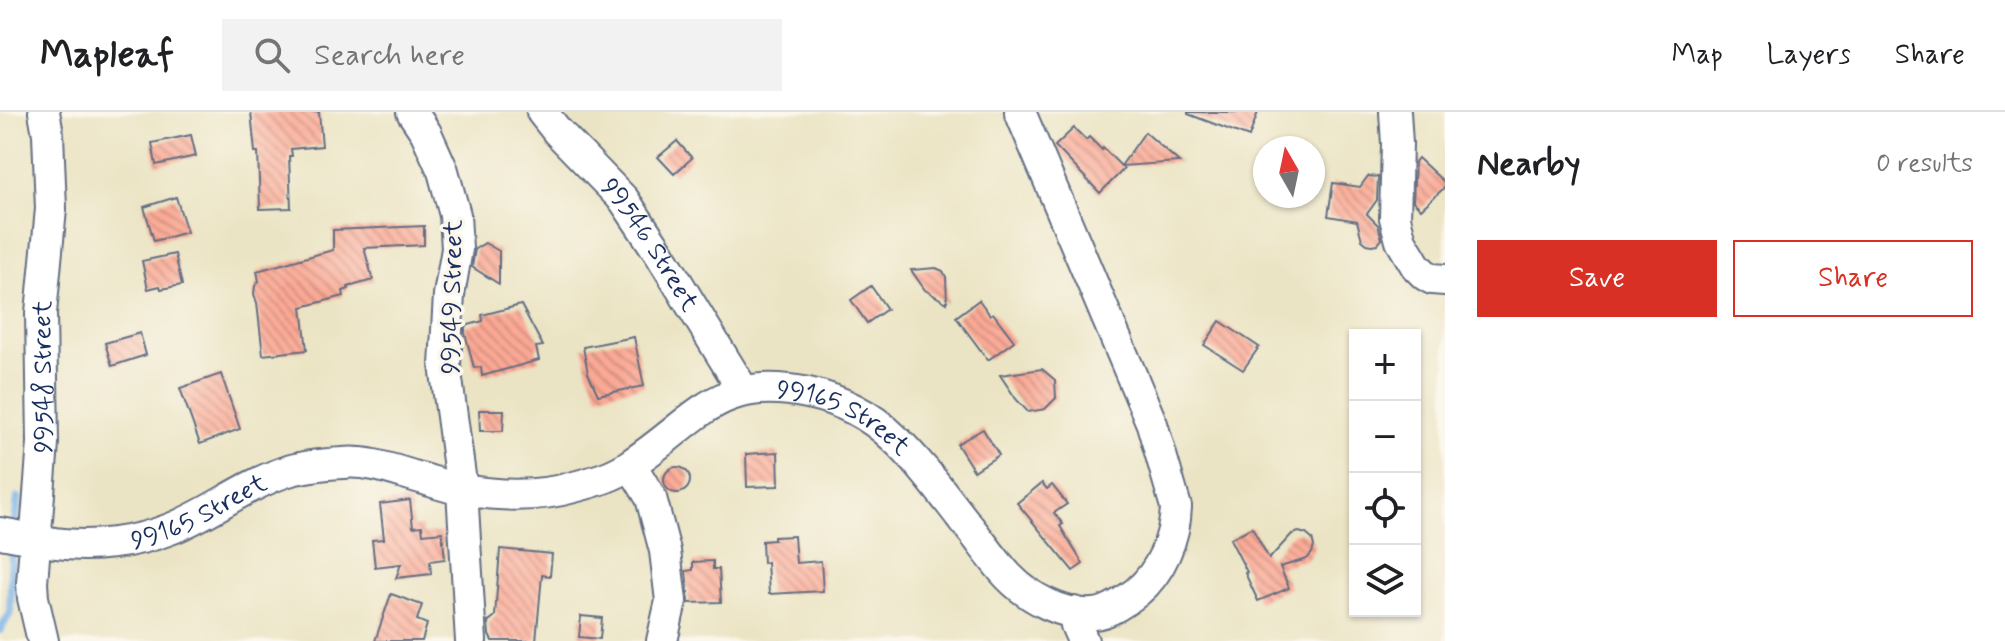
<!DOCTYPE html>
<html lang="en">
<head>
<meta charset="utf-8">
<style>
	body { margin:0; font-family:Mynerve,sans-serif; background:#f2f2f2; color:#202124 }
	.controls { position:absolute; right:24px; bottom:24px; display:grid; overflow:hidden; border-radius:0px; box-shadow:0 2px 6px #0004 }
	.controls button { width:72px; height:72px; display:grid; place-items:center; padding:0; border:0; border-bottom:2px solid #e0e0e0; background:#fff; color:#202124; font:40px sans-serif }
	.compass { position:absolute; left:1253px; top:24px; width:72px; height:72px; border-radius:50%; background:#fff; box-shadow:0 2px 6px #0004; rotate:351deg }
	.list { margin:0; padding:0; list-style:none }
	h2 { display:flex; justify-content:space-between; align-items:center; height:104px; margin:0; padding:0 32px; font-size:34px }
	h2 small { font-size:26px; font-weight:400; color:#757577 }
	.actions { display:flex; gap:16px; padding:24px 32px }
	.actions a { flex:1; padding:18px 0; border:2px solid #d93025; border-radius:0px; text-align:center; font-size:28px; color:#d93025 }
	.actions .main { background:#d93025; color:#fff }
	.icon { flex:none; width:44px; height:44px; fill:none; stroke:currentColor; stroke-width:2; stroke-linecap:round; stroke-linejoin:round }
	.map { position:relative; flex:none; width:1445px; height:529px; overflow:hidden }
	header { display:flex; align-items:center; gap:48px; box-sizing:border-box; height:112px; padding:0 40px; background:#fff; border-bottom:2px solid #e0e0e0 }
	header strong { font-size:38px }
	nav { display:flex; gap:44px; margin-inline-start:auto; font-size:28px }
	.search { width:560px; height:72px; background:#f2f2f2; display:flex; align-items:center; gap:20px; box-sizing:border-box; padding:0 28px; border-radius:0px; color:#757577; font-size:30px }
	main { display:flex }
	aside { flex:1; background:#fff }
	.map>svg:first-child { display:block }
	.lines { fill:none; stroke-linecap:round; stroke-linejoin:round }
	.stream { stroke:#79b1e9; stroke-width:8 }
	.building { fill:url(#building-back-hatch) }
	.street-casing { stroke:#646e82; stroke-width:34 }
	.street { stroke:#fff; stroke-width:30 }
	.labels { text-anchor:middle; stroke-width:7; stroke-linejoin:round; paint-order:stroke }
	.street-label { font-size:26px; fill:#1b2f5e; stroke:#fbf7ec }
</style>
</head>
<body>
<header>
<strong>Mapleaf</strong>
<div class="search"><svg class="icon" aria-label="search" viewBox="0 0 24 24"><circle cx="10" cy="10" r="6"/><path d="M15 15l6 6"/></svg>Search here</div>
<nav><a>Map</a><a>Layers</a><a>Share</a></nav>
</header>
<main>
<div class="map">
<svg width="1445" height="529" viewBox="0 0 1445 529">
	<defs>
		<pattern id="building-back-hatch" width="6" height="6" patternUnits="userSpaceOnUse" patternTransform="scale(2)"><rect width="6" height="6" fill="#fba994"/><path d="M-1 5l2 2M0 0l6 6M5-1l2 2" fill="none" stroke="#ca8a7c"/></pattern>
	</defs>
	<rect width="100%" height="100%" fill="#fbf7ec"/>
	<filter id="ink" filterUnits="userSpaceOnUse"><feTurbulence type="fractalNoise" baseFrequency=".0125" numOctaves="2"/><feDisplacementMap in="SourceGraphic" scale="16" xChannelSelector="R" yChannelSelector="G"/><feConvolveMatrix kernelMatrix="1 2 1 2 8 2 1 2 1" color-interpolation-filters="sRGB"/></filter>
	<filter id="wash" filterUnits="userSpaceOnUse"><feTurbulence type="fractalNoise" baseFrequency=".006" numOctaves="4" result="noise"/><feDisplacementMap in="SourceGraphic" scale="32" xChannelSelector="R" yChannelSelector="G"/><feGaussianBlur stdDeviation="1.8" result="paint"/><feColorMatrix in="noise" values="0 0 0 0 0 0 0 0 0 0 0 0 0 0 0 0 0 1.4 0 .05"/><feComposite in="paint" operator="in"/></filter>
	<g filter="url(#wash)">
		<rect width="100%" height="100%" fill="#ebe4c4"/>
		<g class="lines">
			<g class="stream">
				<polyline points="15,410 18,386"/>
				<polyline points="0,518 10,501 12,432"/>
			</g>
		</g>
		<g id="blocks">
			<g class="building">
				<polygon points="251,0 319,0 322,34 291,37 292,44 289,44 291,96 260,97 258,40 255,40"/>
				<polygon points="1188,0 1258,0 1249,25 1188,2"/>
				<polygon points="1074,16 1086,28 1089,25 1102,38 1103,36 1121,54 1145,20 1179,50 1121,54 1124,57 1100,81 1055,34"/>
				<polygon points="191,23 196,44 156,53 152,31"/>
				<polygon points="677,29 692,46 674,62 658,45"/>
				<polygon points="1418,46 1445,71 1445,75 1421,97 1413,89 1415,50"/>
				<polygon points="1368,64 1378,65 1377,88 1367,102 1378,113 1382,127 1378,132 1372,133 1367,132 1362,128 1357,109 1328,104 1333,71 1360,75"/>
				<polygon points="176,85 187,120 154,129 144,95"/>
				<polygon points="424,114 424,133 364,136 373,168 348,175 349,177 343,179 344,184 302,195 307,238 263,243 257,191 254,182 255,174 259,169 257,159 333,138 333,118"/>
				<polygon points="485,131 499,139 499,172 472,155 475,137"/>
				<polygon points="175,142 182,173 161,177 160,174 148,177 142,149"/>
				<polygon points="936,156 943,159 946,165 947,191 925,178 911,158"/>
				<polygon points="871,174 887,197 867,211 851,188"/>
				<polygon points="979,188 990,203 993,201 1014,229 988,248 956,205"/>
				<polygon points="521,193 543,234 536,235 539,248 482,264 481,255 474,256 465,221 465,214 483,209 482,203"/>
				<polygon points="1220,209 1259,235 1243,258 1204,233"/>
				<polygon points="140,221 146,243 112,254 105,231"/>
				<polygon points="634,225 644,274 598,283 588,261 583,235"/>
				<polygon points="1042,257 1055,268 1056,286 1045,297 1028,300 1016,287 1000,263"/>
				<polygon points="221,262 240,317 200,332 180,276"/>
				<polygon points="479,298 504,298 503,319 480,319"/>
				<polygon points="983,317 999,343 974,359 957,332"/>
				<polygon points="778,340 779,374 747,375 746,342"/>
				<circle cx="677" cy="368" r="13"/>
				<polygon points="1042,371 1047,377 1052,373 1067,392 1054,401 1063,412 1060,414 1083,452 1073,459 1017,391"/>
				<polygon points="410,388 413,415 422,414 423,422 442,420 445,447 430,449 431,462 396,466 401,452 375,455 372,428 384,427 380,392"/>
				<polygon points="1252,415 1269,447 1292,422 1299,420 1306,422 1312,427 1314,434 1312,441 1307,447 1280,455 1289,476 1258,489 1245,461 1247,460 1230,427"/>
				<polygon points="794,424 796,451 821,449 823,479 769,482 767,450 763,451 762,429 774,428 774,425"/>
				<polygon points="500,437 552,442 550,464 542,463 536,529 492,529 489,523 488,510 495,504"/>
				<polygon points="713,449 713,457 719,457 721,490 689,491 686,459 693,458 693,450"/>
				<polygon points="391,482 422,493 417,508 427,512 422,529 375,529"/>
				<polygon points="581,504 602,506 600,527 579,525"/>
			</g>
		</g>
	</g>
	<g filter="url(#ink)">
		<use href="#blocks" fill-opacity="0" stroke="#646e82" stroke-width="2"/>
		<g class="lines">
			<defs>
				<g id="street">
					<polyline points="412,0 426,21 443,59 455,103 457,137 449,183 445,253 462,378 471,529"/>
					<path id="s1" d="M542 0 557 19 624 88 660 142 743 278"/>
					<polyline points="1395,0 1397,32 1395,106 1401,129 1416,154 1425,163 1432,167 1445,168"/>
					<polyline points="631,353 651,386 665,439 671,489 662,529"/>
					<path id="s2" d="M0 421C18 424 36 428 55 431 92 436 135 431 170 417 209 402 242 375 282 361 301 354 323 352 343 351 370 348 398 360 424 367 437 371 450 376 464 378 499 384 539 385 574 375 593 370 615 364 631 352 698 308 717 262 808 281 840 288 870 303 893 325 922 352 945 385 969 415 982 431 994 449 1008 464 1029 486 1063 504 1094 502 1109 501 1125 489 1137 480 1161 460 1175 426 1176 395L1152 312 1020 0"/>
					<polyline points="1074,500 1076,513 1083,529"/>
					<path id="s3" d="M43 529 33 486 32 471 43 331 41 201 51 97 48 22 44 0"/>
				</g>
			</defs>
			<use href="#street" class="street-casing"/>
			<use href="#street" class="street"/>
		</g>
	</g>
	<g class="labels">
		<g class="street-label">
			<text dy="9" stroke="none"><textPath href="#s1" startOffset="172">99546 Street</textPath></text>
			<text transform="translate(451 185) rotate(-89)" y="9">99549 Street</text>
			<text dy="9" stroke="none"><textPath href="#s3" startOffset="266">99548 Street</textPath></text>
			<text dy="9" stroke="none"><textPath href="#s2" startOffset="900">99165 Street</textPath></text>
			<text dy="9" stroke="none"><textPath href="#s2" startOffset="206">99165 Street</textPath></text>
		</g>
	</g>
</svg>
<div class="controls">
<button>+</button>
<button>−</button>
<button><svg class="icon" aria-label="locate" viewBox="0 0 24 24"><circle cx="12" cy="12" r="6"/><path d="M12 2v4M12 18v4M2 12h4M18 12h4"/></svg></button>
<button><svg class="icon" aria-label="layers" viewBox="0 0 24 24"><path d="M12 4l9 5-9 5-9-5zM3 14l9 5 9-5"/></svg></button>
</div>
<svg class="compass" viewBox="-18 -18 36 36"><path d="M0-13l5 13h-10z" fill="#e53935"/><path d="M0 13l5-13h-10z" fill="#757577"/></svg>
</div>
<aside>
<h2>Nearby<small>0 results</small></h2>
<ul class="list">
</ul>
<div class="actions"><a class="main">Save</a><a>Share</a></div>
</aside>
</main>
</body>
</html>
